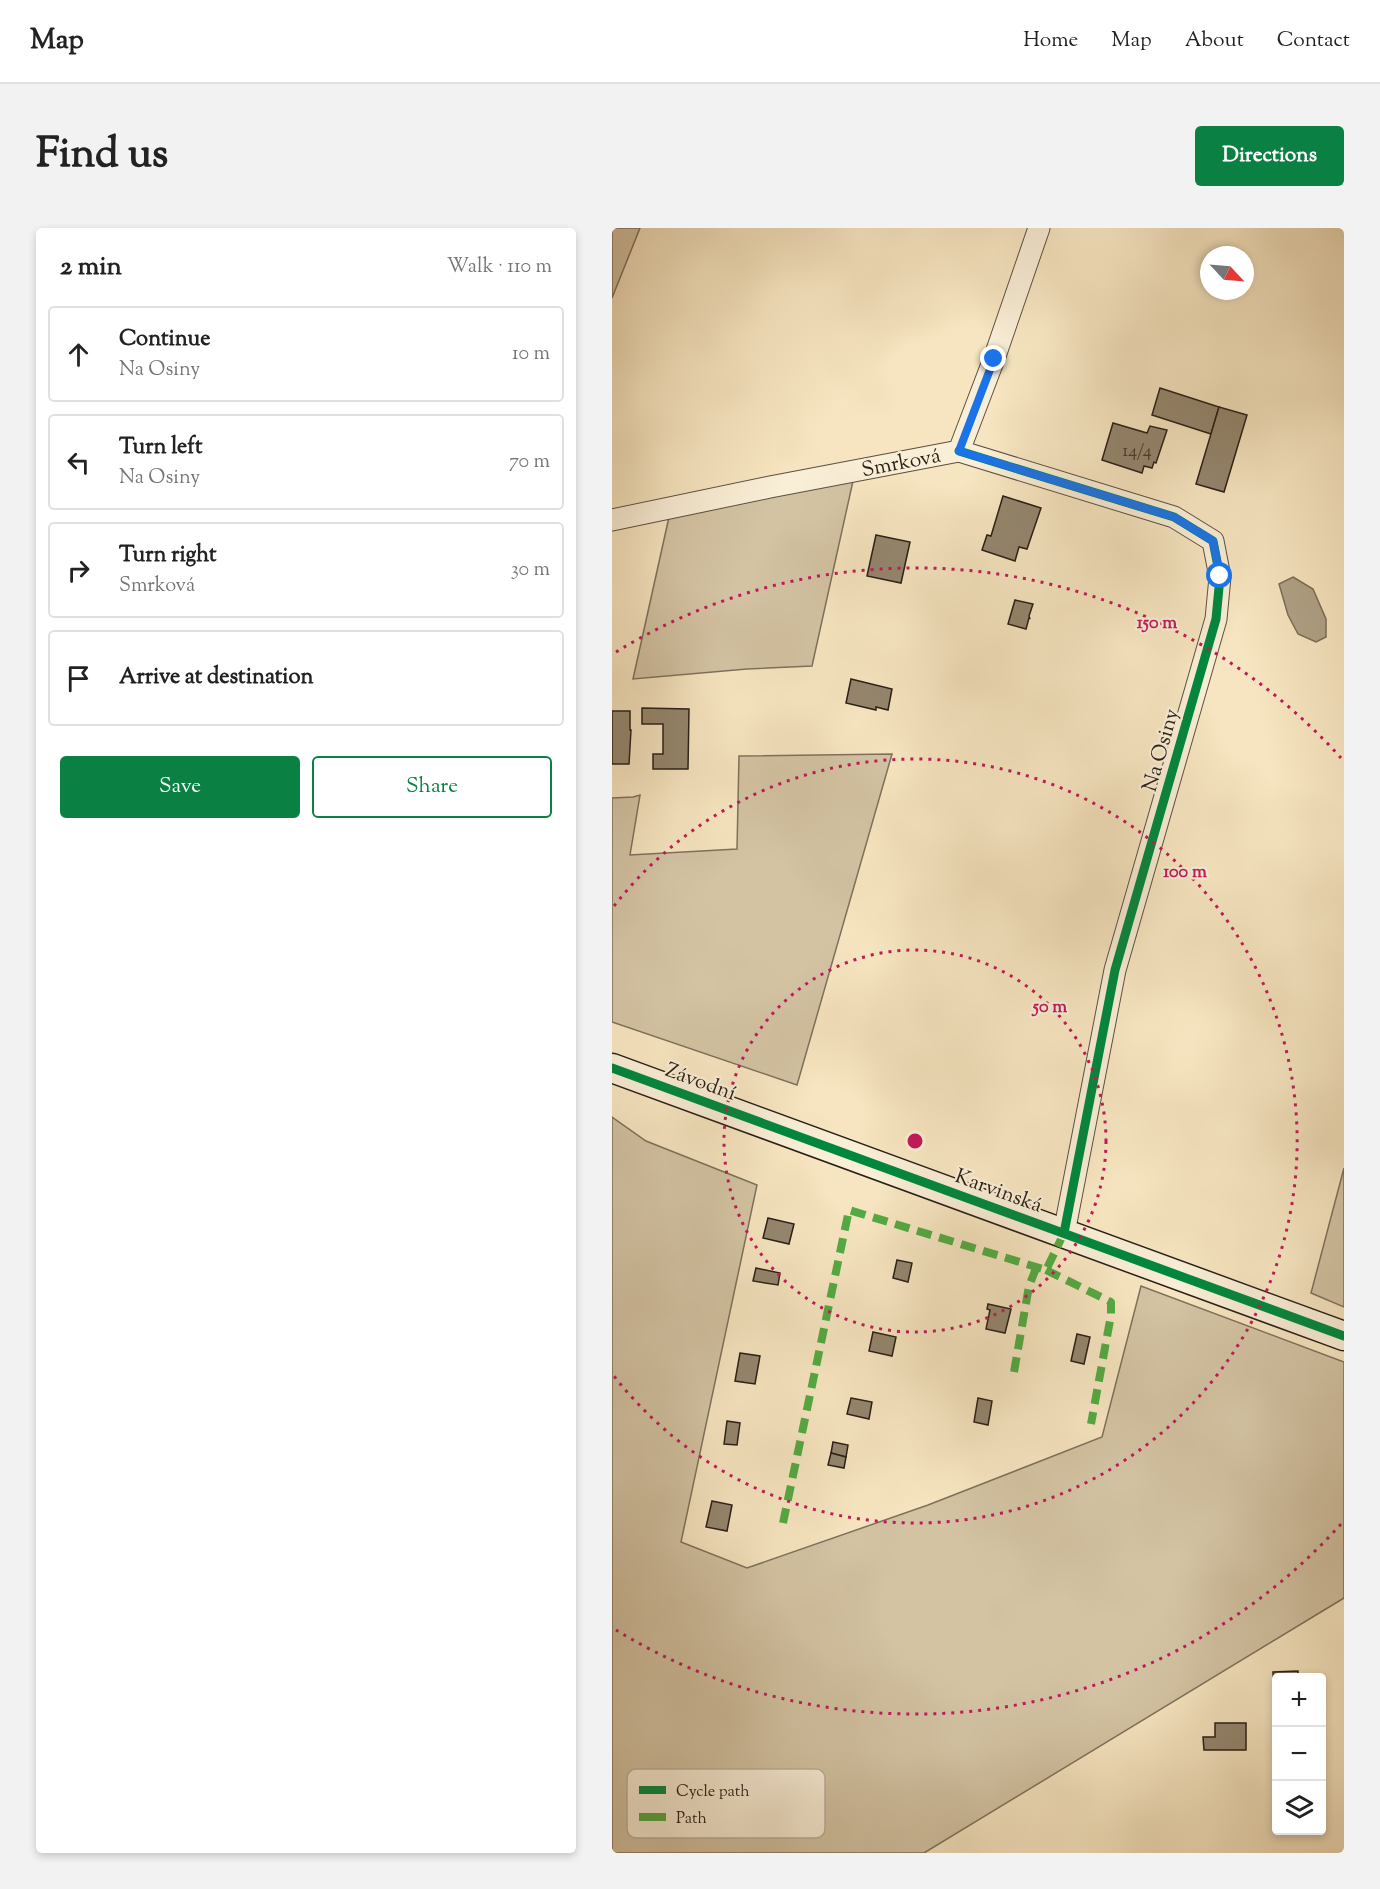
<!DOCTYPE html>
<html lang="en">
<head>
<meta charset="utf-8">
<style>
	body { margin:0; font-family:"Sorts Mill Goudy",serif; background:#f2f2f2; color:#222 }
	.controls { position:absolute; right:18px; bottom:18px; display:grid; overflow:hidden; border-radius:6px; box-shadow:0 3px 9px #0003 }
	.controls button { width:54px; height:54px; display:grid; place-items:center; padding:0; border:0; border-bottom:2px solid #e0e0e0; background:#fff; color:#222; font:30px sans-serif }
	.compass { position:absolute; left:588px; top:18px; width:54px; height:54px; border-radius:50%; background:#fff; box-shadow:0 3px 9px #0003; rotate:116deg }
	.stop { position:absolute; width:18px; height:18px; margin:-14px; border:4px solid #1a73e8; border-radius:50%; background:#fff }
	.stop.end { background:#1a73e8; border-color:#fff; box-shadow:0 2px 6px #0008 }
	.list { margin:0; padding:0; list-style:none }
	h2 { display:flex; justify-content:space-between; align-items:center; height:78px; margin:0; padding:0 24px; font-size:26px }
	h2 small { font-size:20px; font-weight:400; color:#767676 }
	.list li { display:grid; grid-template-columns:39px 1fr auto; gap:18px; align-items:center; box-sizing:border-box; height:96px; margin:0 12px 12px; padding:0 12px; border:2px solid #e0e0e0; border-radius:6px }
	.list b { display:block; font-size:22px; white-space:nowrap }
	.list p { margin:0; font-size:20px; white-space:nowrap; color:#767676 }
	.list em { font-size:20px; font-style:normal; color:#767676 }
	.actions { display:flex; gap:12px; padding:18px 24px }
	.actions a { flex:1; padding:14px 0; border:2px solid #0b8043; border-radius:6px; text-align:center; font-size:21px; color:#0b8043 }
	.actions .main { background:#0b8043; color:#fff }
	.icon { flex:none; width:33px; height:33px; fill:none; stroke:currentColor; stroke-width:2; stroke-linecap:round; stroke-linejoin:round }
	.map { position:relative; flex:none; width:732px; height:1625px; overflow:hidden; border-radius:6px }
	header { display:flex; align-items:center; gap:36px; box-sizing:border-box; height:84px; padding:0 30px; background:#fff; border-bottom:2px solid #e0e0e0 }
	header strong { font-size:28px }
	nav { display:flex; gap:33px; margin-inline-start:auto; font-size:21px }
	.intro { display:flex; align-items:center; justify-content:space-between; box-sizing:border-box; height:144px; padding:0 36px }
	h1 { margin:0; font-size:42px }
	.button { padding:15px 27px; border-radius:6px; background:#0b8043; color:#fff; font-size:21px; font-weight:700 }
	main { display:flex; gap:36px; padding:0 36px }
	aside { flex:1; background:#fff; border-radius:6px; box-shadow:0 3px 9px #0003 }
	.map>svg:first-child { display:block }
	.green { fill:#d3c3a3; stroke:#7e715c; stroke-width:1.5 }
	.water { fill:#b0a286; stroke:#7a6e59; stroke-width:1.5 }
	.building { fill:#94866e; stroke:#291f16; stroke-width:1.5 }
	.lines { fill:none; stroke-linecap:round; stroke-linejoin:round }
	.minor-casing { stroke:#5c5040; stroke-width:23 }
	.secondary-casing { stroke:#291f16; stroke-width:31 }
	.minor { stroke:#f9eed6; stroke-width:21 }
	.secondary { stroke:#f9eed6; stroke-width:28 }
	.quiet { stroke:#53aa42; stroke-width:8; stroke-dasharray:15 8; stroke-linecap:butt }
	.cycleway-casing { stroke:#f9eed6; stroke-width:13 }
	.cycleway { stroke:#00873e; stroke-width:9 }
	.route { stroke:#1a73e8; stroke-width:8 }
	.ring { fill:none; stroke:#c2185b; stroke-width:3; stroke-dasharray:3 6 }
	.labels { text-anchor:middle; stroke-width:4.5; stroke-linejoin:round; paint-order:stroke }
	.number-label { font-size:18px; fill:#44392c }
	.street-label { font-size:21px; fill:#291f16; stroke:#f9eed6 }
	.key { fill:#f9eed6; stroke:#bbb09c; stroke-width:1.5 }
	.key-label { font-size:16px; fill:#291f16 }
	.centre { fill:#c2185b; stroke:#f9eed6; stroke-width:3 }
	.ring-label { font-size:18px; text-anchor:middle; font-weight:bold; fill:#c2185b; stroke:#f9eed6; stroke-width:4.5; stroke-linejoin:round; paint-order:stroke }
</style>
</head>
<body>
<header>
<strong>Map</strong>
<nav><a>Home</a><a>Map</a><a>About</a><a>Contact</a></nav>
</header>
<div class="intro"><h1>Find us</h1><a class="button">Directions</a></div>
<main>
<aside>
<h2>2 min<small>Walk · 110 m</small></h2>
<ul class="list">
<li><svg class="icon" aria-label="ahead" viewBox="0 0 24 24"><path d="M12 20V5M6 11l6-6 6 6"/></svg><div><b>Continue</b><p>Na Osiny</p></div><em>10 m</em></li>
<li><svg class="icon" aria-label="left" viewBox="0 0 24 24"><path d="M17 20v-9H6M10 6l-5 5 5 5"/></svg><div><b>Turn left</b><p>Na Osiny</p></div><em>70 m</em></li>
<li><svg class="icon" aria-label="right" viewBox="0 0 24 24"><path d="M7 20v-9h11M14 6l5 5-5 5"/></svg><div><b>Turn right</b><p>Smrková</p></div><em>30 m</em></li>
<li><svg class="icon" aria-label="arrive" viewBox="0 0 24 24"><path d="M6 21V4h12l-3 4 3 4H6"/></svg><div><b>Arrive at destination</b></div></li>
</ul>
<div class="actions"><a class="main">Save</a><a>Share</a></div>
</aside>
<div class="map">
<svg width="732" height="1625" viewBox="0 0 732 1625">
	<rect width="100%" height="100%" fill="#f6e5c0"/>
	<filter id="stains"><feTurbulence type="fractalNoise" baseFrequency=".00333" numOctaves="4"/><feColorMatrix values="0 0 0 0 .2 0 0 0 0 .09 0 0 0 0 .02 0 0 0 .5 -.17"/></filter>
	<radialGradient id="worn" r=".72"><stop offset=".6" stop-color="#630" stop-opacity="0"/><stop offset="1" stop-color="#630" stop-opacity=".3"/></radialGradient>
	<g class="green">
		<polygon points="0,0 28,0 0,70"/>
		<polygon points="241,253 200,438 135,441 21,451 57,289"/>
		<polygon points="280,526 185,857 0,794 0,570 21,569 28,567 18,627 125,621 127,528"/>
		<polygon points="0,889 34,913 145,957 69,1314 135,1340 316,1277 490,1209 529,1058 732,1134 732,1370 312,1625 0,1625"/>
		<polygon points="732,940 732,1079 699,1065"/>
	</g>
	<polygon class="water" points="681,349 701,361 714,391 714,409 704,414 686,406 676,387 667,356"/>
	<g class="building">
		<polygon points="548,160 607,179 599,206 540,187"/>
		<polygon points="607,179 635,187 612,264 584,256"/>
		<polygon points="501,195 535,205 538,198 555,202 544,235 542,234 540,240 532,238 530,245 490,232"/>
		<polygon points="391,268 429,280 415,321 407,319 403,333 370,322 375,307 379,308"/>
		<polygon points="264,307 298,314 289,355 255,348"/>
		<polygon points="403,372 421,376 417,388 418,391 417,390 414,401 396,396"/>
		<polygon points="239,451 280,461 276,482 264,479 264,482 234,475"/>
		<polygon points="30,480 77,481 76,541 41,541 41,526 51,526 51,496 30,496"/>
		<polygon points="0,483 18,483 18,502 19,502 17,536 0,536"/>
		<polygon points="156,990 182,996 177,1016 151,1010"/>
		<polygon points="285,1032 300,1035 296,1054 281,1050"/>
		<polygon points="144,1040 168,1045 166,1057 141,1053"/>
		<polygon points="376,1076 399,1081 393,1105 374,1101 378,1082 375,1081"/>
		<polygon points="261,1104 284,1109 280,1128 257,1123"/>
		<polygon points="465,1106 478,1109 472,1136 459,1133"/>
		<polygon points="128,1125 148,1128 143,1156 123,1153"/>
		<polygon points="239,1170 260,1174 257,1191 235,1186"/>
		<polygon points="366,1170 380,1173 376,1197 362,1194"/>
		<polygon points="115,1193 128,1195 125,1217 112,1216"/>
		<polygon points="221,1214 236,1217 234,1229 219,1225"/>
		<polygon points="219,1225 234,1229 232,1240 216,1237"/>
		<polygon points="100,1273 120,1277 115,1303 94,1299"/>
		<polygon points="686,1443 686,1450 664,1450 664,1474 662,1474 661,1444"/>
		<polygon points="603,1495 634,1495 634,1522 592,1522 591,1509 603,1509"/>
		<polygon points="662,1566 664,1566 664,1597 663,1597"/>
	</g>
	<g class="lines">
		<defs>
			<g id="minor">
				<polyline points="347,223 562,289 601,313 608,349 604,391 503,742 452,1005"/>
				<polyline points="0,292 158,259 347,223 382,131 427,0"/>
			</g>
			<polyline id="secondary" points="0,840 732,1108"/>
		</defs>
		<use href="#minor" class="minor-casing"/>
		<use href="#secondary" class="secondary-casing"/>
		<use href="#minor" class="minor"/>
		<use href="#secondary" class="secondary"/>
		<g class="quiet">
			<polyline points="434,1042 499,1074 499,1087 479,1196"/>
			<polyline points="402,1144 417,1058 425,1038"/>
			<polyline points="171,1295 237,982 434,1042 452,1005"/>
		</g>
		<defs>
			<g id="cycleway">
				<polyline points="347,223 562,289 601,313 608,349 604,391 503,742 452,1005"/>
				<polyline points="0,840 732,1108"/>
			</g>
		</defs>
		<use href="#cycleway" class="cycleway-casing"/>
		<use href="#cycleway" class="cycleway"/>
	</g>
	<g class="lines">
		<polyline class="route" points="382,131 347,223 562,289 601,313 608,348"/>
	</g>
	<g class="ring">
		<circle cx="303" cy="913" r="191"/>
		<path d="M2 678A382 382 0 1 1 2 1148"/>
		<path d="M729 1296A573 573 0 0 1 4 1402M4 424A573 573 0 0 1 729 530"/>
	</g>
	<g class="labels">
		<g class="number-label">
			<text x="525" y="228">14/4</text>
		</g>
		<g class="street-label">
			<text transform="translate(289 234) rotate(-11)" y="7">Smrková</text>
			<text transform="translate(548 522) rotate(-74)" y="7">Na Osiny</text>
			<text transform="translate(89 853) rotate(20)" y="7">Závodní</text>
			<text transform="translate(387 962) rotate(20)" y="7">Karvinská</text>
		</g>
	</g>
	<rect x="15" y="1541" width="198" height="69" rx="9" class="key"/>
	<rect x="27" y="1558" width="27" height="8" fill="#00873e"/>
	<rect x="27" y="1585" width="27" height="8" fill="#53aa42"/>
	<g class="key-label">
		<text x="64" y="1568">Cycle path</text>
		<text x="64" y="1595">Path</text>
	</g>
	<circle cx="303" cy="913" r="9" class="centre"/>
	<g class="ring-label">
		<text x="545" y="400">150 m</text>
		<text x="573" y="649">100 m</text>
		<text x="438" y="784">50 m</text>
	</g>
	<rect width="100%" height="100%" filter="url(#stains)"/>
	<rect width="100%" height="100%" fill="url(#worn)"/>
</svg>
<div class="controls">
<button>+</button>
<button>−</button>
<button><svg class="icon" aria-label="layers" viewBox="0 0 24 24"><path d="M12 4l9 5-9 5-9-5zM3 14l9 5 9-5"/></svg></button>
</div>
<svg class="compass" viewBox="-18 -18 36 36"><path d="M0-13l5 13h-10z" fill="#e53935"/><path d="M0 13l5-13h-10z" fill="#767676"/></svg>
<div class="stop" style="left:608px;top:348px"></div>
<div class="stop end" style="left:382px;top:131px"></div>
</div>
</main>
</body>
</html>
